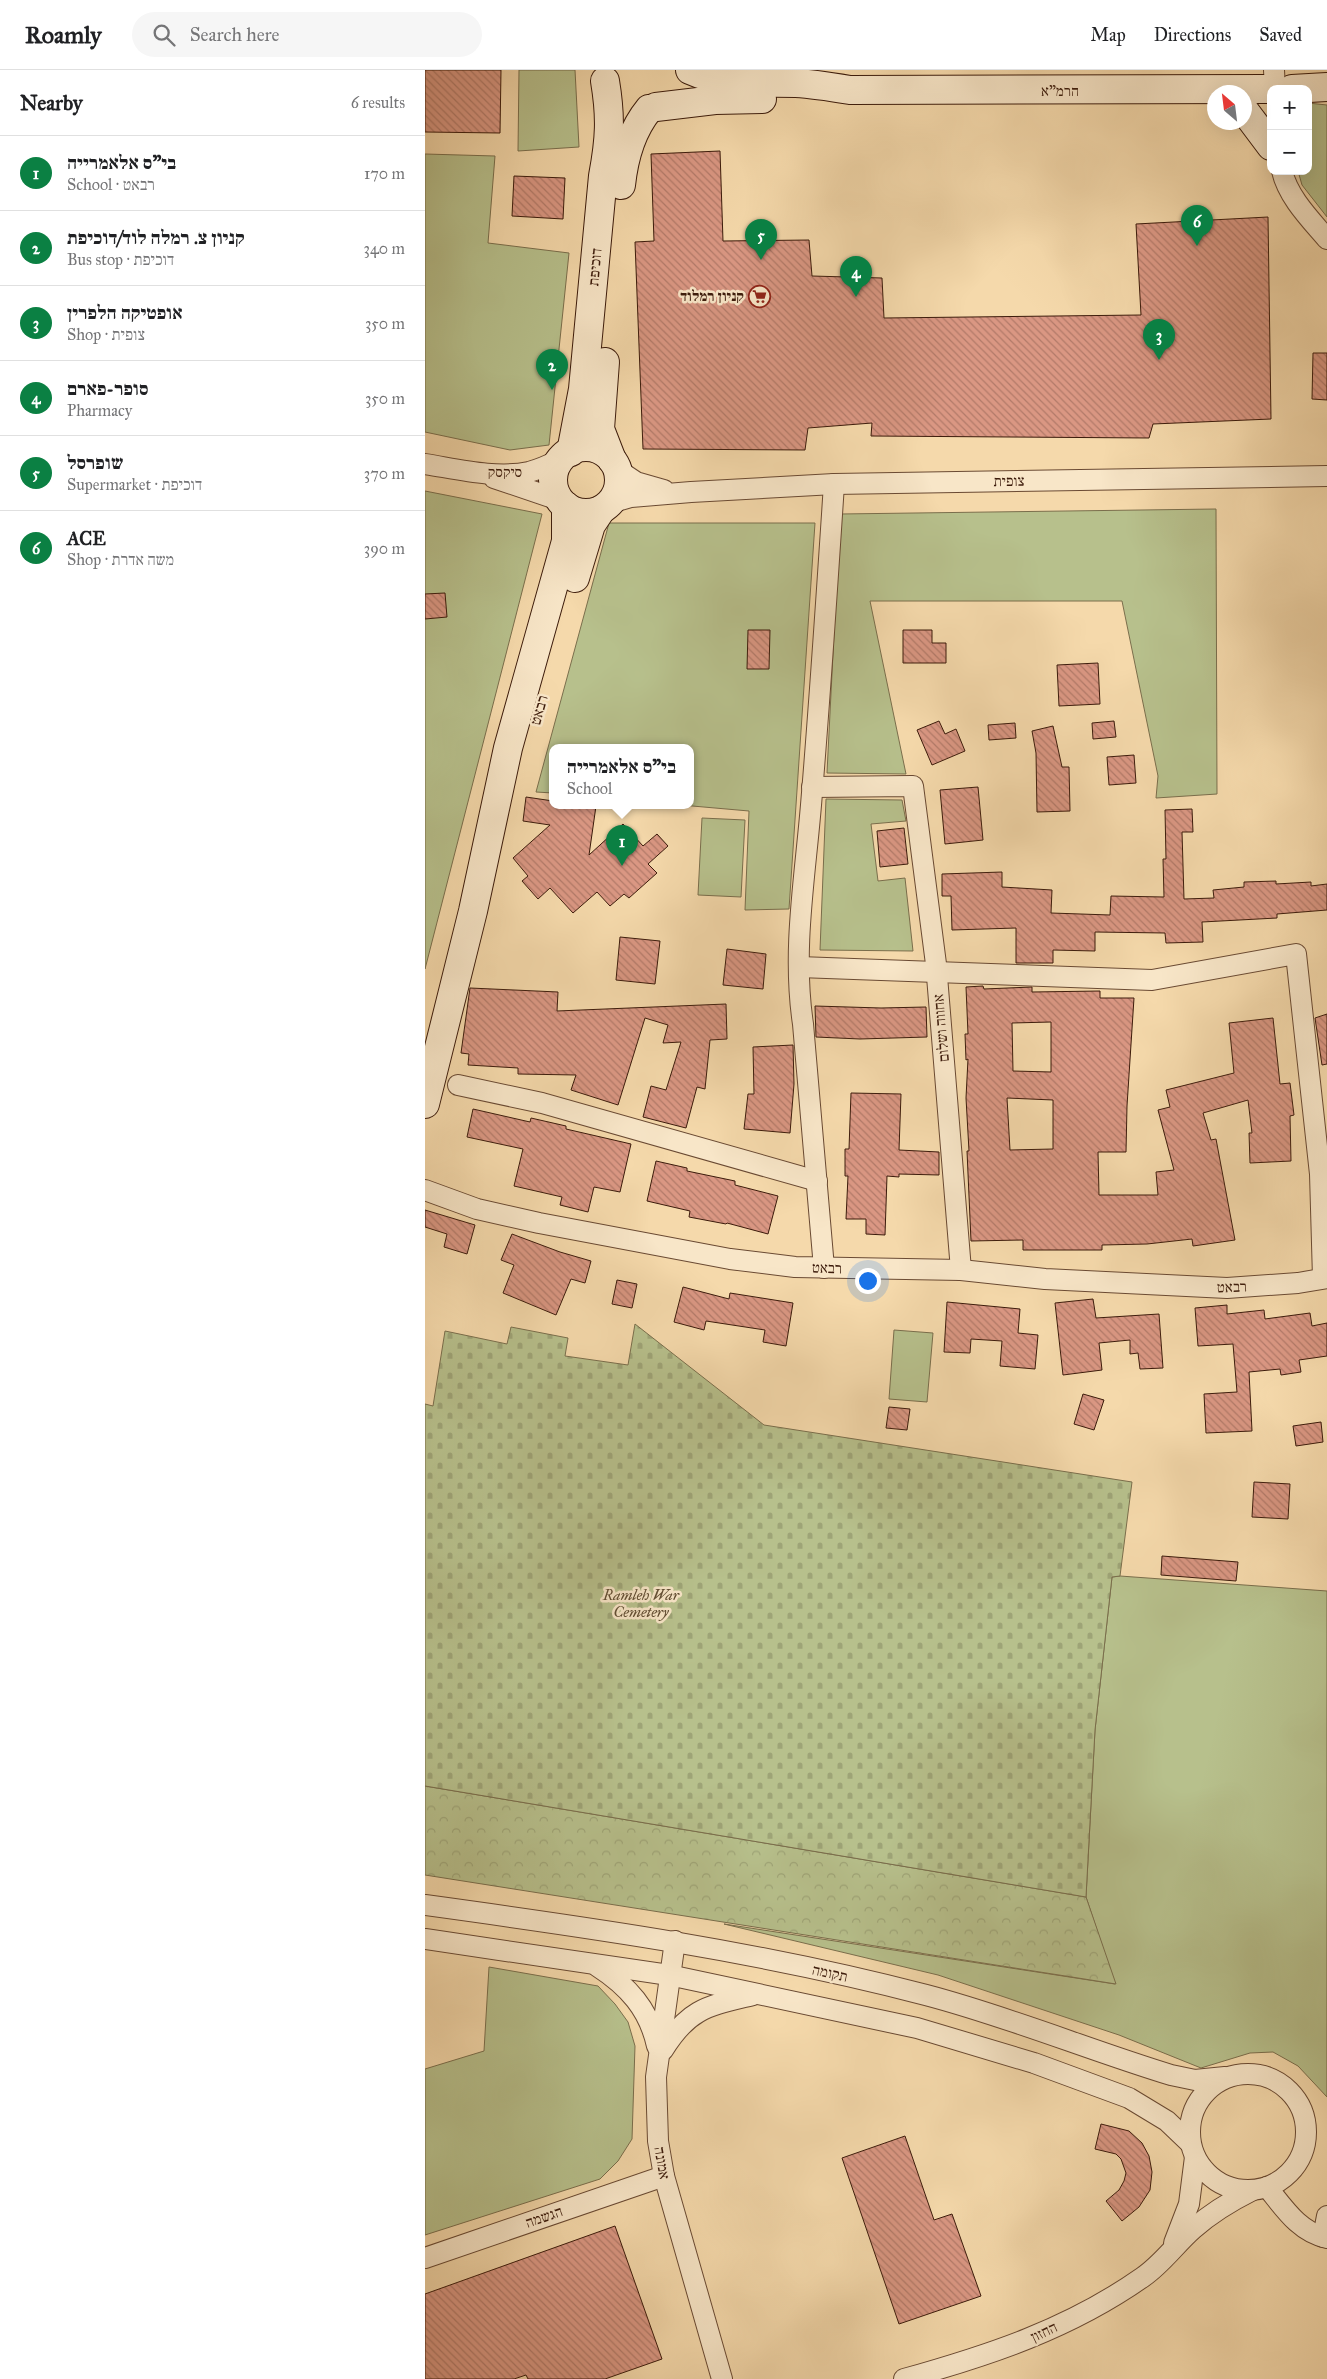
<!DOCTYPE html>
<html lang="en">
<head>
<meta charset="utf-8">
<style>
	body { margin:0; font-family:"IM FELL Great Primer","Frank Ruhl Libre",serif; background:#f6f6f6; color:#202124 }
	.controls { position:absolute; right:15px; top:15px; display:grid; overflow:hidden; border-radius:10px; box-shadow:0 5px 20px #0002 }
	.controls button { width:45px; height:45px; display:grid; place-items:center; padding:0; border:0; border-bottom:1px solid #e0e0e0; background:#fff; color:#202124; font:25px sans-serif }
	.compass { position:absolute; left:782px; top:15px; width:45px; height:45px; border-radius:50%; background:#fff; box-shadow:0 5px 20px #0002; rotate:332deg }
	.you { position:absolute; left:442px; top:1210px; width:18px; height:18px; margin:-12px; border:4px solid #fff; border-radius:50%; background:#1a73e8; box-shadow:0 0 0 8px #1a73e833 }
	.badge { display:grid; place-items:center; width:32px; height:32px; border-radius:50%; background:#0b8043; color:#fff; font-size:16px; font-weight:700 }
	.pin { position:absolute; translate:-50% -41px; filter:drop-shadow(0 1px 2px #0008) }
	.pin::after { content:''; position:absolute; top:26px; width:18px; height:15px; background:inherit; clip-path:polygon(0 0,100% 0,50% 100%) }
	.popup { position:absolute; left:124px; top:674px; width:145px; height:65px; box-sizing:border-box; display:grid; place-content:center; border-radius:10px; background:#fff; filter:drop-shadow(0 1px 4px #0005); font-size:16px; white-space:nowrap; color:#757577 }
	.popup b { font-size:19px; color:#202124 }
	.popup::after { content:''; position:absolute; left:50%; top:100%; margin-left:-10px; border:10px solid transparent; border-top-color:#fff }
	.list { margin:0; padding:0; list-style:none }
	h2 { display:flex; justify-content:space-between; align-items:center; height:65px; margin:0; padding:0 20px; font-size:21px }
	h2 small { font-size:16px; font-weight:400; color:#757577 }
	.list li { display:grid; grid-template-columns:32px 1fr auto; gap:15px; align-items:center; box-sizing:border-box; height:75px; padding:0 20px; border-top:1px solid #e0e0e0 }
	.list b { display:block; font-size:19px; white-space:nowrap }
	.list p { margin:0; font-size:16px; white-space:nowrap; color:#757577 }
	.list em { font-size:16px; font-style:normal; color:#757577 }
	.icon { flex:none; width:28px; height:28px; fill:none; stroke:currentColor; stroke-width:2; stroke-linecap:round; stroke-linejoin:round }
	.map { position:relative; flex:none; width:902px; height:2309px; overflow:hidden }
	header { display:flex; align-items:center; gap:30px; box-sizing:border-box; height:70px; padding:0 25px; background:#fff; border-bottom:1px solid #e0e0e0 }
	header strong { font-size:24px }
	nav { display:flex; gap:28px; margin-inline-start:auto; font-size:18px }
	.search { width:350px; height:45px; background:#f6f6f6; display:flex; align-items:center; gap:12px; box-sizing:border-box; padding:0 18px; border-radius:28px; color:#757577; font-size:19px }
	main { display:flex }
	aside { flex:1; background:#fff }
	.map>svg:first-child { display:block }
	.grass { fill:#b7c08c; stroke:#7a6e4c }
	.forest { fill:url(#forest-crowns); stroke:#7a6e4c }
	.cemetery { fill:url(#cemetery-stones); stroke:#7a6e4c }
	.building { fill:url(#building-back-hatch); stroke:#3c1b0b; fill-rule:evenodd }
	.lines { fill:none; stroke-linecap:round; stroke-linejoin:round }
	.street-casing { stroke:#6a4a33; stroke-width:22 }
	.secondary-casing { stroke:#3c1b0b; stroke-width:30 }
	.street { stroke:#f8e6c8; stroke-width:20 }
	.secondary { stroke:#f8e6c8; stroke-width:28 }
	.labels { text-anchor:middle; stroke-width:5; stroke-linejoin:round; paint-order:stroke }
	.street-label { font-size:15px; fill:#3c1b0b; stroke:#f8e6c8 }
	.poi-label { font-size:15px; font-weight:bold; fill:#3c1b0b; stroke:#f8e6c8; text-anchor:end }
	.park-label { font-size:15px; font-style:italic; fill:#614d32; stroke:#f8e6c8 }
</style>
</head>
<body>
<header>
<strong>Roamly</strong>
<div class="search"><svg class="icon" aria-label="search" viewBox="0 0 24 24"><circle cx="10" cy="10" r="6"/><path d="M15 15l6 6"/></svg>Search here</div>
<nav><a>Map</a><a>Directions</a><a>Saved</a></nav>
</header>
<main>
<aside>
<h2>Nearby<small>6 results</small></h2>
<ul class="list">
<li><span class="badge">1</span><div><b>בי&quot;ס אלאמרייה</b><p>School · רבאט</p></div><em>170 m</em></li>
<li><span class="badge">2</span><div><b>קניון צ. רמלה לוד/דוכיפת</b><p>Bus stop · דוכיפת</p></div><em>340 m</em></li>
<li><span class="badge">3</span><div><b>אופטיקה הלפרין</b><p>Shop · צופית</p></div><em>350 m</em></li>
<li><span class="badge">4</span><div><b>סופר-פארם</b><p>Pharmacy</p></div><em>350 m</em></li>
<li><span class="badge">5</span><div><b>שופרסל</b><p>Supermarket · דוכיפת</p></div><em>370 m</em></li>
<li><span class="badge">6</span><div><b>ACE</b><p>Shop · משה אדרת</p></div><em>390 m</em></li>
</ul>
</aside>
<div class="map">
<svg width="902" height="2309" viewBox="0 0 902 2309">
	<defs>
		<pattern id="forest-crowns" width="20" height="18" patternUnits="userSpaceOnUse" patternTransform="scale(1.25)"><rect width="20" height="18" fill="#b7c08c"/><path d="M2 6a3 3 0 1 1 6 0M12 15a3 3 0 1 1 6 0" fill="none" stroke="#9ea477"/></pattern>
		<pattern id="cemetery-stones" width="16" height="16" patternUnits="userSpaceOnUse" patternTransform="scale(1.25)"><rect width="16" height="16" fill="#b7c08c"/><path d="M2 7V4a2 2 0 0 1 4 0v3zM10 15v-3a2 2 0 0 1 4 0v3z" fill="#9ea477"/></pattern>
		<pattern id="building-back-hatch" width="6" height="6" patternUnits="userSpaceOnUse" patternTransform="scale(1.25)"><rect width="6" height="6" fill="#da9783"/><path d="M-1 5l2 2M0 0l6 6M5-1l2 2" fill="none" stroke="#b27a69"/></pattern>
	</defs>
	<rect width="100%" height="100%" fill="#f5d9ab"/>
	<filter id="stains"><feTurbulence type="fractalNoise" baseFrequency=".004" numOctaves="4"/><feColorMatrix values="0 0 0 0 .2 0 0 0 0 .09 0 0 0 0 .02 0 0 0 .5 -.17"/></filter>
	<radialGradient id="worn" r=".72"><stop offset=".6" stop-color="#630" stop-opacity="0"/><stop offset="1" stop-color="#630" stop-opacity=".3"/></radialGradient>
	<g class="grass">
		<polygon points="94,0 150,0 154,77 93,81"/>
		<polygon points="883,33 902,35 902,147 877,115 873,101 883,101"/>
		<polygon points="0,84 70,86 63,173 144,183 124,375 85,380 0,362"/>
		<polygon points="0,421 117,444 0,899"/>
		<polygon points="791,439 792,724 731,728 733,706 697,531 445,531 481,704 402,703 415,444"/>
		<polygon points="184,453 390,453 364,839 320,840 324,741 256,735 266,735 266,677 128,677 128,723 111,722"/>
		<polygon points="401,729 477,730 481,751 446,754 453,811 480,808 488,881 395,880"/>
		<polygon points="277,748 320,750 316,827 273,825"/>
		<polygon points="469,1260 508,1263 502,1332 464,1329"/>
		<polygon points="695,1506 902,1521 902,2027 873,1996 848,1982 825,1983 776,1998 694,1965 513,1905 299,1854 690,1914 661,1827 670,1660 687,1507"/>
		<polygon points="64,1897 173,1916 190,1934 203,1952 210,1976 207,2069 193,2091 175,2109 0,2165 0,1999 59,1981"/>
	</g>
	<polygon class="forest" points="0,1716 661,1827 691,1914 0,1805"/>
	<polygon class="cemetery" points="210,1254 339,1355 707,1412 695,1506 687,1507 670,1660 661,1827 0,1716 0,1334 8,1336 20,1261 82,1274 86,1257 143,1268 140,1286 203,1295"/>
	<g class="building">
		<polygon points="0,0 76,0 75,63 0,62"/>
		<polygon points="295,81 298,171 384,170 387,206 457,208 459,248 716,245 711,154 843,147 846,349 728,354 724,368 446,366 447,353 383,358 380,380 218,379 210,172 229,171 226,84"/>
		<polygon points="89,106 140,108 138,149 87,146"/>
		<polygon points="888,283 902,283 902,330 887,329"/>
		<polygon points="20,523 22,547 0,549 0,524"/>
		<polygon points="323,560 345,560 344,599 322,599"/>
		<polygon points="478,560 507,560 507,573 521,573 521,593 478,593"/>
		<polygon points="673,593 675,634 634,636 632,595"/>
		<polygon points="514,651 520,664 531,659 540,681 507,695 492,660"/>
		<polygon points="689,651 691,667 668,669 667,653"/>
		<polygon points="590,653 591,668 564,670 563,655"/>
		<polygon points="628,656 637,697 644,697 645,741 612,742 611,683 607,661"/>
		<polygon points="709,685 711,713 684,715 682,687"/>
		<polygon points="553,717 558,770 520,774 515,720"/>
		<polygon points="101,727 128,731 128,735 171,736 164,785 198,754 218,776 232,764 243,776 223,794 232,803 204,828 199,824 185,836 172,822 148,843 125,818 113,829 97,811 103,806 88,788 125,755 98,751"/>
		<polygon points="767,739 768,762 757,762 759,829 789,828 788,820 819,817 819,812 851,811 851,814 886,812 886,816 902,814 902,840 852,844 852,848 777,852 778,872 741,873 740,863 670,862 670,881 628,880 628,893 591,893 591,858 527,860 526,826 517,826 517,804 577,802 577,817 627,820 626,843 685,845 686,826 739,827 738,789 741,789 740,740"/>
		<polygon points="479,758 483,794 455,797 452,761"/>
		<polygon points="195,867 235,871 230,914 191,910"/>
		<polygon points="302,879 341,884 338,919 298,915"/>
		<path d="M558 916 559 919 607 917V922L675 921V928H709L702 1036 701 1082H673L674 1125H733L731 1102 749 1100 733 1040 745 1037 741 1020 809 1003 804 953 848 948 855 1014 865 1013 869 1045 865 1046 866 1091 825 1093 824 1063H827L823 1030 778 1043 786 1070 791 1069 810 1170 768 1176 767 1169 722 1174 677 1175V1180H598V1170L546 1171 542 1081H544L541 1028 543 989 541 990 540 964H543L541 917ZM626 952V1002L588 1001 587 953ZM582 1028 628 1030V1079L585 1080Z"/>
		<polygon points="45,918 133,922 132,941 301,934 302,969 285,970 280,1019 272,1017 261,1058 218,1047 226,1016 241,1020 256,972 238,973 243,955 220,948 193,1035 146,1020 151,1005 93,1004 93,998 43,995 44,984 36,983"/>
		<polygon points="390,936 456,938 501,937 502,967 435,969 391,967"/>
		<polygon points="902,944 902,994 897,995 890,948"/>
		<polygon points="368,975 369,1014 365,1063 319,1059 323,1024 329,1024 328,977"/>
		<polygon points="426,1023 476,1024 474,1080 514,1082 514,1105 474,1104 474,1107 462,1106 460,1165 441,1164 441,1149 421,1149 423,1106 420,1106 420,1079 424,1079"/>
		<polygon points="48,1039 105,1052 106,1048 141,1056 141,1059 206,1074 195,1122 169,1117 163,1142 135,1135 137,1127 89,1116 98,1079 42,1067"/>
		<polygon points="231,1091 262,1098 262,1101 310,1111 310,1115 353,1126 343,1164 302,1153 301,1154 264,1147 265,1141 222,1131"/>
		<polygon points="0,1140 50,1155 42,1184 19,1177 22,1164 0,1157"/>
		<polygon points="87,1164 135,1182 166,1191 160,1213 146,1209 131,1245 78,1223 89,1195 76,1190"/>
		<polygon points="192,1210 212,1214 207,1238 187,1234"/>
		<polygon points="258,1217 304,1229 305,1223 368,1233 361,1276 338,1272 340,1260 281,1251 279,1260 249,1252"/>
		<polygon points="668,1229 671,1248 734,1244 738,1298 715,1299 713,1283 705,1284 705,1270 674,1273 677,1300 638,1305 630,1233"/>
		<polygon points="522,1232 595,1239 593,1263 613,1265 610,1299 575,1296 577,1271 546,1269 545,1283 519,1282"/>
		<polygon points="802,1235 802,1244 839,1240 840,1249 885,1243 887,1256 902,1253 902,1286 874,1290 876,1302 856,1305 855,1299 824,1302 827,1361 781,1363 779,1324 812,1322 808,1274 773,1276 770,1238"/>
		<polygon points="658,1324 679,1330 669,1360 649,1354"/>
		<polygon points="464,1337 485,1339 482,1360 461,1358"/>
		<polygon points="896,1352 898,1372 871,1376 868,1356"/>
		<polygon points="829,1412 865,1414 863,1449 827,1447"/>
		<polygon points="737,1486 813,1492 811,1511 736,1505"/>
		<polygon points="676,2054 704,2061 717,2073 724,2086 727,2102 725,2120 714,2137 697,2151 681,2131 694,2120 699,2111 701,2103 696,2089 691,2084 670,2079"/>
		<polygon points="480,2066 509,2150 527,2144 556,2226 474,2254 417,2088"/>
		<polygon points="190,2156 237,2289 180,2309 103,2309 101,2305 89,2309 0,2309 0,2224"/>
	</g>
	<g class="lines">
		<defs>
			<g id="street">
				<polyline points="849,0 850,19"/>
				<path d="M857 101C863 127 885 149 902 169"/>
				<path d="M0 394C32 399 71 409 104 402 115 399 126 394 136 389"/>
				<polyline points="193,400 211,412 239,420"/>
				<polyline points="69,408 134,430"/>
				<polyline points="185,433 206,427 266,422 409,414 902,406"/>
				<polyline points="387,717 488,716 511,894 536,1200"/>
				<polyline points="374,897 727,910 871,884 895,1104 898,1208"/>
				<polyline points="33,1015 117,1033 392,1111"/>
				<polyline points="0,1120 52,1139 114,1153 305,1189 370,1197 536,1200 620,1209 802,1218 873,1213 902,1208"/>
				<path d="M399 1198 378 954C367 881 380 808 386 735 395 628 402 521 409 414"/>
				<path d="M0 1835C168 1858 337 1882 501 1925 585 1947 664 1980 746 2005L770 2010 800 2007"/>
				<polyline points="0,1869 244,1905 492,1958 609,1993 704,2028 742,2051 765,2073"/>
				<polyline points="250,1871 231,2007 233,2071 239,2106 297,2309"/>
				<path d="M172 1896C203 1916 224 1939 232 1976"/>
				<path d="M238 1980C264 1938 283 1936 328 1925"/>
				<circle cx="823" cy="2062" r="58"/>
				<path d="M842 2117C859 2138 874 2162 902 2168"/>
				<polyline points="898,2167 902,2146"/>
				<polyline points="749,2173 764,2134 770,2087"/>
				<polyline points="0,2188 239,2106"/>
				<path d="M479 2309C565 2285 644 2259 718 2207 737 2194 751 2174 768 2159 786 2143 806 2131 828 2120"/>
			</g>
			<g id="secondary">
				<path d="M265 0C300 16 335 12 371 13 389 14 407 17 425 20L846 19"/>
				<polyline points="867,19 902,17"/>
				<polyline points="231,37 290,30 337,29"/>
				<polyline points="819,40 846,76"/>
				<path d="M196 115C199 87 206 61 224 39"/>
				<polyline points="180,292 175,359 187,390"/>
				<circle cx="161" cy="410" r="33"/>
				<path d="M146 382 158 319 178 106C185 69 186 47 180 11"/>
				<polyline points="150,508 166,455 176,440"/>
				<polyline points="0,1034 48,841 83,678 141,471 141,436"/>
			</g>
		</defs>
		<use href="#street" class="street-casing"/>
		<use href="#secondary" class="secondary-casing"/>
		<use href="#street" class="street"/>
		<use href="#secondary" class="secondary"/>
	</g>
	<defs>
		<symbol id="supermarket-ring" viewBox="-11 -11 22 22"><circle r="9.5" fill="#f8e6c8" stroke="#8f2418" stroke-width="1.5"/><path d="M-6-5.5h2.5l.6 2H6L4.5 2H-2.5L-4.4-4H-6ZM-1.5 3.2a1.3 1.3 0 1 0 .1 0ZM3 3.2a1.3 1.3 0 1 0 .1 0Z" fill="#8f2418"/></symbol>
	</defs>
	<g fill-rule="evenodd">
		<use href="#supermarket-ring" x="322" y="214" width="25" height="25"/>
	</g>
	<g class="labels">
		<g class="street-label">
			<text x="635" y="26">הרמ"א</text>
			<text transform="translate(170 197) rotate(-85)" y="5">דוכיפת</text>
			<text x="80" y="407">סיקסק</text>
			<text transform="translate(584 411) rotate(-1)" y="5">צופית</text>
			<text transform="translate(114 640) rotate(-74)" y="5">רבאט</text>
			<text transform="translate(516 958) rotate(-95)" y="5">אחווה ושלום</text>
			<text transform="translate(402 1198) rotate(2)" y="5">רבאט</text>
			<text transform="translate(807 1217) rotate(-2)" y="5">רבאט</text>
			<text transform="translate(405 1903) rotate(12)" y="5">תקומה</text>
			<text transform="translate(237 2093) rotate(80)" y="5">אמונה</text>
			<text transform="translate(119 2147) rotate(-19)" y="5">הגשמה</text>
			<text transform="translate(619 2262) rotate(-25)" y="5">החזון</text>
		</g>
		<g class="poi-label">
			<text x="319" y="231">קניון רמלוד</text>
		</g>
		<g class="park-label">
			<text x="216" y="1530">Ramleh War<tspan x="216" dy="17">Cemetery</tspan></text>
		</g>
	</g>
	<rect width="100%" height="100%" filter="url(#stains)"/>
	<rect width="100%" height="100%" fill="url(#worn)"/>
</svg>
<div class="controls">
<button>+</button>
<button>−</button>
</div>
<svg class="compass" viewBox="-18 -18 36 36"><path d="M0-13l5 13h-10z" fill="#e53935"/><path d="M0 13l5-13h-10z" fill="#757577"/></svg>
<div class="you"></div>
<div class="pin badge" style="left:197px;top:796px">1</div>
<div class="popup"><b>בי&quot;ס אלאמרייה</b>School</div>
<div class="pin badge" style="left:127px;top:320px">2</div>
<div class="pin badge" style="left:734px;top:290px">3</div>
<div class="pin badge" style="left:431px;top:227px">4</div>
<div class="pin badge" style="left:336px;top:190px">5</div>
<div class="pin badge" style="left:772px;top:176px">6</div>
</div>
</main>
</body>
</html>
